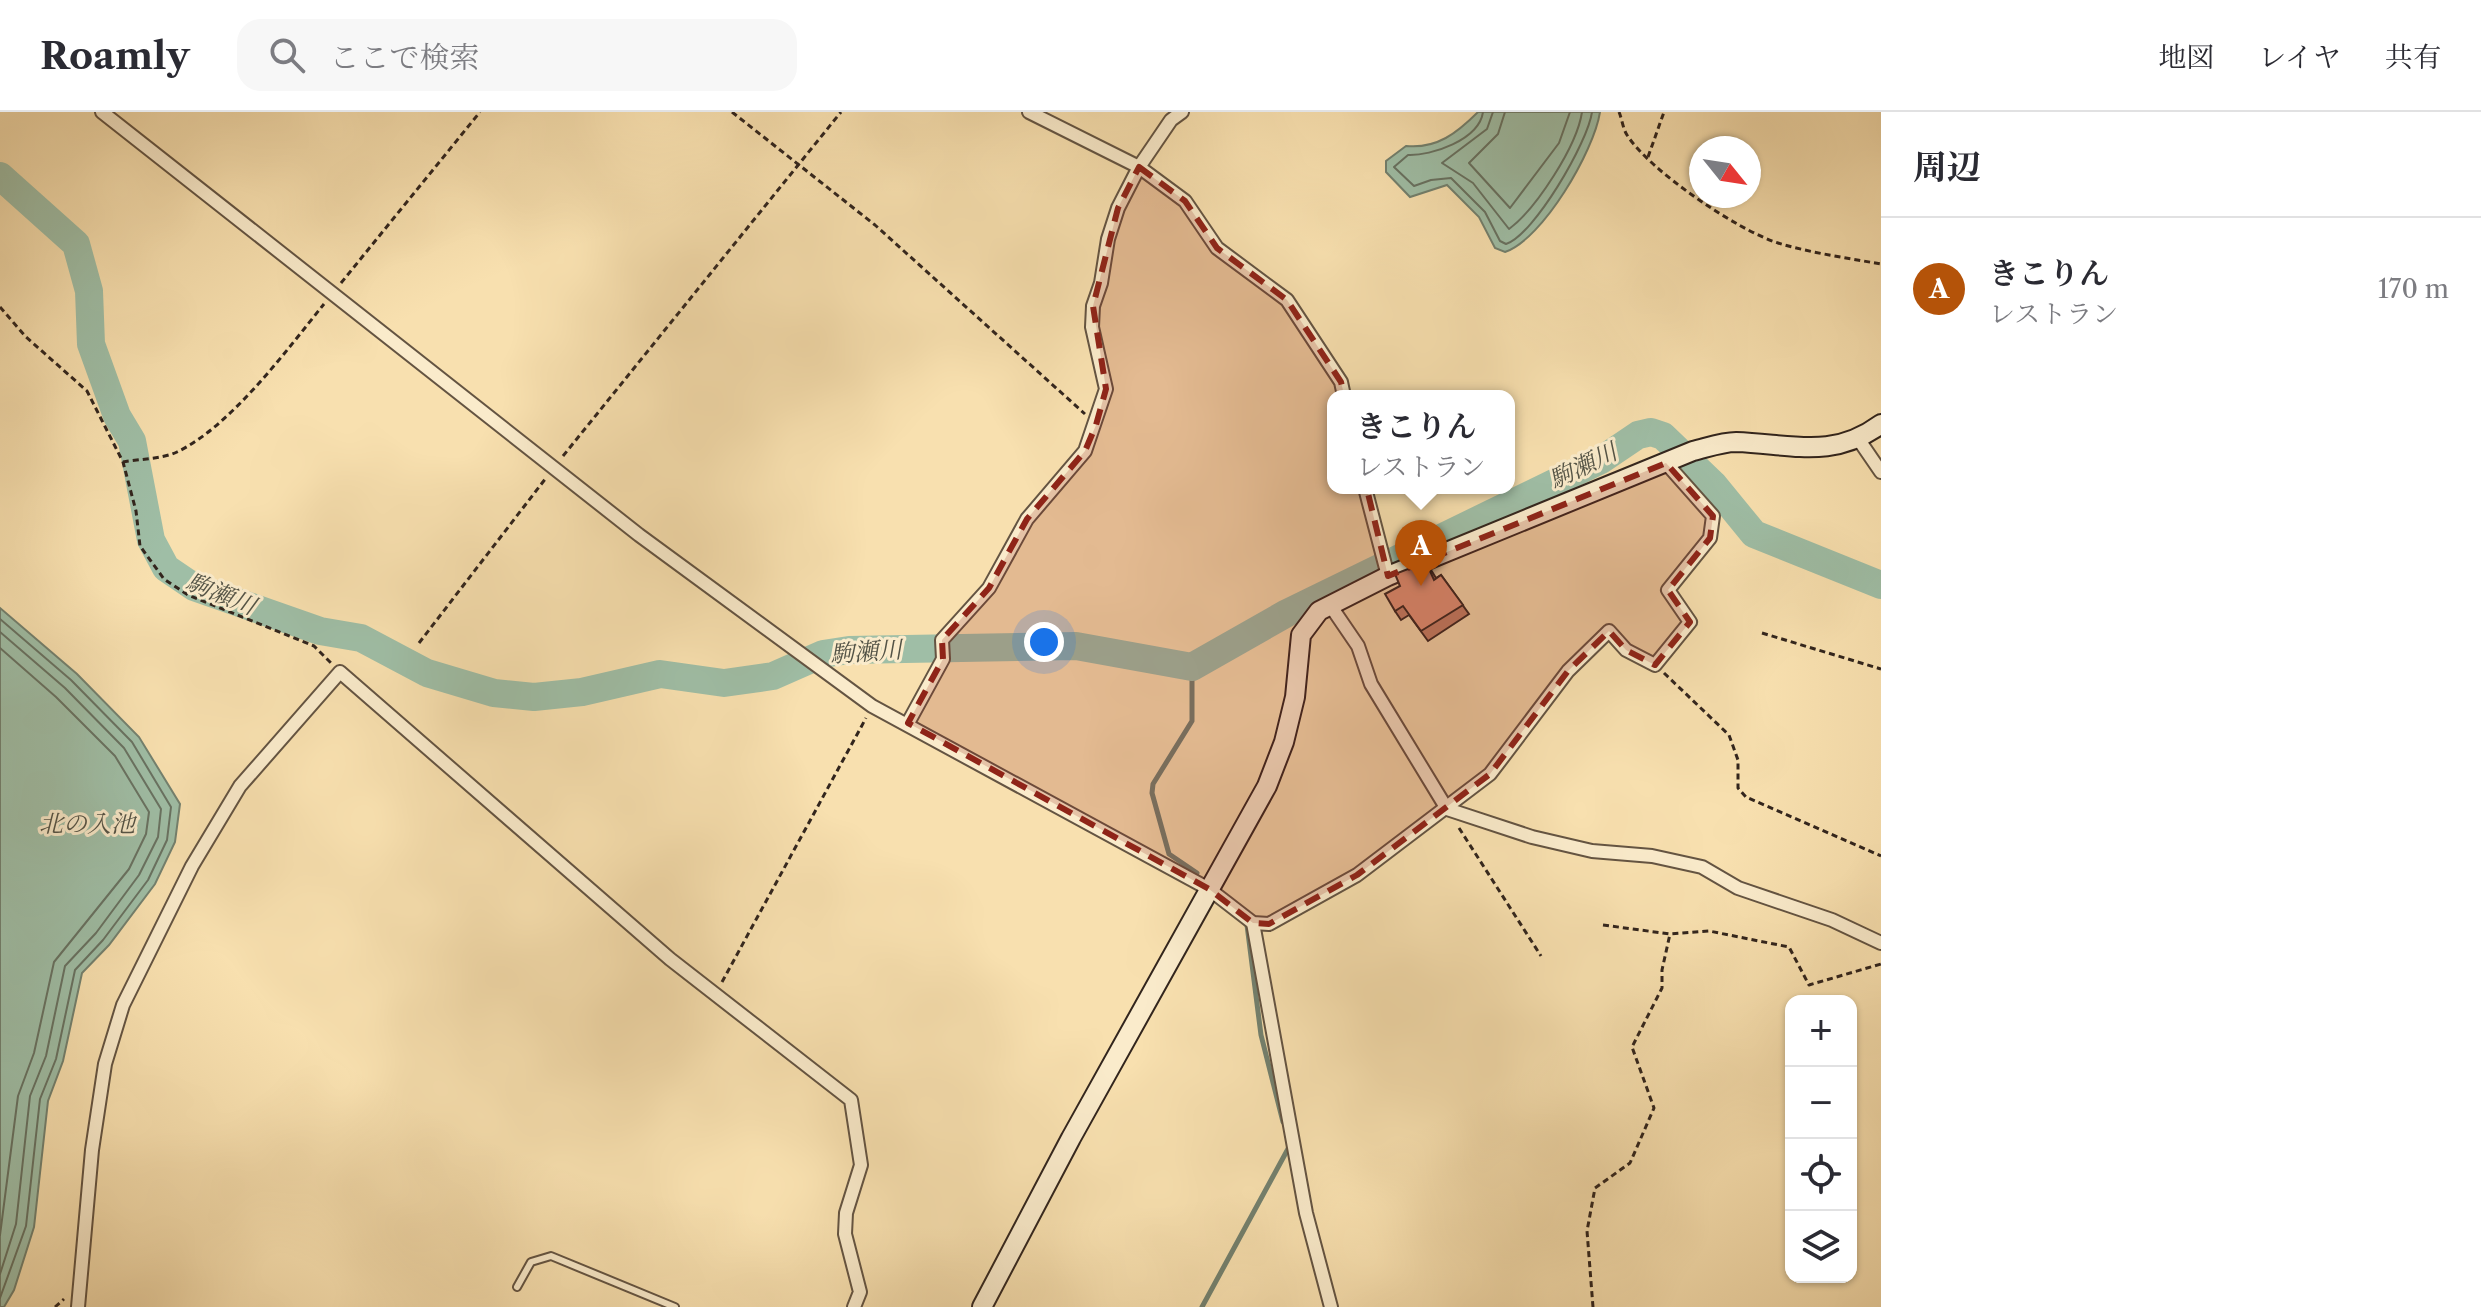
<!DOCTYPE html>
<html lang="ja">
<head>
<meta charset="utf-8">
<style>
	body { margin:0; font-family:"Libre Caslon Text","Noto Serif JP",serif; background:#f7f7f7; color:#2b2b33 }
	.controls { position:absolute; right:24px; bottom:24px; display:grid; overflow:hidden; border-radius:16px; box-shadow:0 2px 6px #0004 }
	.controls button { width:72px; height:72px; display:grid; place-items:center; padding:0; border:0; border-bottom:2px solid #e1e1e2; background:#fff; color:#2b2b33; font:40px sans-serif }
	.compass { position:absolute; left:1689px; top:24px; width:72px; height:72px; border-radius:50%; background:#fff; box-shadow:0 2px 6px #0004; rotate:120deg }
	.you { position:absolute; left:1044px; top:530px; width:28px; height:28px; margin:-20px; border:6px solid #fff; border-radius:50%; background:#1a73e8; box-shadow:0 0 0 12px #1a73e833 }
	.badge { display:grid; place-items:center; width:52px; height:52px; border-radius:50%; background:#b45309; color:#fff; font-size:26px; font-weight:700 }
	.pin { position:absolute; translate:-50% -66px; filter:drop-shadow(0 2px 4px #0008) }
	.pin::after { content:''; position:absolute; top:42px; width:28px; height:24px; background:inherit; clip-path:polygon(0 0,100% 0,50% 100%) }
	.popup { position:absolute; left:1327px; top:278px; width:188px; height:104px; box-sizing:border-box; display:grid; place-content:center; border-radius:16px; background:#fff; filter:drop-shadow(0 2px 6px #0005); font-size:26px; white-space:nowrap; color:#7c7c81 }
	.popup b { font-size:30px; color:#2b2b33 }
	.popup::after { content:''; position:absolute; left:50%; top:100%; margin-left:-16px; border:16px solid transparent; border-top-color:#fff }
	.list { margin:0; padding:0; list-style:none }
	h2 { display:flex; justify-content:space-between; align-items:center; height:104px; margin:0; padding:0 32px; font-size:34px }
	h2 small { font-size:26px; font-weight:400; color:#7c7c81 }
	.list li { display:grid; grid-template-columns:52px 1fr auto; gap:24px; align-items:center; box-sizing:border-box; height:144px; padding:0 32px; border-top:2px solid #e1e1e2 }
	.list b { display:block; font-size:30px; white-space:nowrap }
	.list p { margin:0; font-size:26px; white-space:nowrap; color:#7c7c81 }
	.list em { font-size:26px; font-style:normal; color:#7c7c81 }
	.icon { flex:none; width:44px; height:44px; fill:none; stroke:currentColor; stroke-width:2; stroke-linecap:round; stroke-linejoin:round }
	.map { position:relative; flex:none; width:1881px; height:1195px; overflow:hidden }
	header { display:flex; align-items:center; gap:48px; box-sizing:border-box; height:112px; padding:0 40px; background:#fff; border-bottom:2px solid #e1e1e2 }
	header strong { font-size:38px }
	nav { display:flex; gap:44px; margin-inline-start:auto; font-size:28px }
	.search { width:560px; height:72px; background:#f7f7f7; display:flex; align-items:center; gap:20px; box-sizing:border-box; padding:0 28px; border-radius:24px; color:#7c7c81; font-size:30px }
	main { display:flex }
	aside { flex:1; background:#fff }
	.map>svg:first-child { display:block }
	.water { fill:#9fbea6; stroke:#73816f; stroke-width:2 }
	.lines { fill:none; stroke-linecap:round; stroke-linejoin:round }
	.shore { stroke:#687262; stroke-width:2 }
	.stream { stroke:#73816f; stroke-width:5 }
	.river { stroke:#9fbea6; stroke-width:28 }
	.lane-casing { stroke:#645442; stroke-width:10 }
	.street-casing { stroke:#645442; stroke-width:16 }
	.secondary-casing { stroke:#32251d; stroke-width:22 }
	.path { stroke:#32251d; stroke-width:3; stroke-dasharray:6 4; stroke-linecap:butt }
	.lane { stroke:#faebcb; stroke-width:6 }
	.street { stroke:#faebcb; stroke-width:12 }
	.secondary { stroke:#faebcb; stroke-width:18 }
	.wall { fill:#c38266; stroke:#32251d; stroke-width:2 }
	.building { fill:#e39777; stroke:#32251d; stroke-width:2 }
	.marked { fill:#8f2418; fill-opacity:0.2; stroke:#8f2418; stroke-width:6; stroke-dasharray:16 10; stroke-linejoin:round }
	.labels { text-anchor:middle; stroke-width:6; stroke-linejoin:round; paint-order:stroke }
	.water-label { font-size:24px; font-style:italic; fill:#535346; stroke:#faebcb }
</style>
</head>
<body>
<header>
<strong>Roamly</strong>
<div class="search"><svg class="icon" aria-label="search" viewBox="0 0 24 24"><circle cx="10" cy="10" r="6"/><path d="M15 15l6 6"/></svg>ここで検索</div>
<nav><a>地図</a><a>レイヤ</a><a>共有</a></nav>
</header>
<main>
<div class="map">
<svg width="1881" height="1195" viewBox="0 0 1881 1195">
	<rect width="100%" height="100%" fill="#f8e0af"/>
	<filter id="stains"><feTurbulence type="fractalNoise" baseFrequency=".0025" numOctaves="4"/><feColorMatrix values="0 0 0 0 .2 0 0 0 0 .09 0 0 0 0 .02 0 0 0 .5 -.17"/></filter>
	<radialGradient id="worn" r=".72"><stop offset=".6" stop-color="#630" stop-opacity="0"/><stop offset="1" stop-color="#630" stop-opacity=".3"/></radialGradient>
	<g class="water">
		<path d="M1478 0H1600C1594 39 1543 127 1505 140L1495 136 1479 105 1447 73 1410 85 1386 60V49L1406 34C1437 37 1457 21 1478 0Z"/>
		<polygon points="0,496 77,562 139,625 180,692 175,730 155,772 109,833 82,861 63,949 48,989 34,1115 14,1178 4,1195 0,1195"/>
	</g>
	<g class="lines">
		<g class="shore">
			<path d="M1483 0C1479 28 1431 44 1408 43L1394 55 1414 74 1431 68 1451 66 1485 100 1500 129 1506 132C1534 123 1588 30 1592 0"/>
			<path d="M1493 0 1487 17 1442 51 1473 71 1509 117C1536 97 1577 34 1582 0"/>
			<polyline points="1505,0 1498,22 1469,51 1510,96 1559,31 1570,0"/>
			<polyline points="0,507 71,568 132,630 171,695 167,728 148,768 103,828 75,858 56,947 40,987 26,1114 0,1186"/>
			<polyline points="0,520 65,576 124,636 161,697 158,725 139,763 96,821 65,854 46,944 30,984 16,1112 0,1162"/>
			<polyline points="0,536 56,585 115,644 149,700 146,722 129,757 54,850 34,941 18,984 0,1123"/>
		</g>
		<g class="stream">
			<polyline points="1192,555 1192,609 1153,672 1152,681 1169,742 1197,761"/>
			<polyline points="1247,813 1261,923 1283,1010"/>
			<polyline points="1202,1195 1289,1035"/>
		</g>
		<polyline class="river" points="0,64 76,132 89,179 91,232 117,304 132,329 151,428 166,456 194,475 320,519 361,526 427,561 494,581 534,585 582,580 660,562 724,571 773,564 823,542 849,538 1076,534 1192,555 1287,501 1601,348 1638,323 1651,320 1663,324 1713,372 1754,422 1881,473"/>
		<defs>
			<polyline id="lane" points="517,1175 531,1150 551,1144 675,1195"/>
			<g id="street">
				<polyline points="102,0 639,423 872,594 1209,777 1253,811 1269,812 1357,763 1490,662 1568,559 1609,519 1626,538 1655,553 1690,510 1668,478 1710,426 1713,404 1666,351"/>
				<polyline points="1029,0 1139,55 1185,89 1217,136 1287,188 1341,270 1344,284"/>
				<polyline points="1859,328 1881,360"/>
				<polyline points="1365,376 1388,464"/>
				<polyline points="1330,493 1358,534 1371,572 1447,697 1532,725 1592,739 1652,744 1702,755 1738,776 1832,808 1881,831"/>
				<polyline points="908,611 943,547 942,528 989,476 1027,407 1085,339 1106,277 1092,215 1093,194 1101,171 1108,127 1118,96 1139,55 1171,8 1182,0"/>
				<polyline points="1253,811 1306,1101 1331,1195"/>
				<polyline points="78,1195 92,1038 105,952 123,893 192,754 240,674 340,560 670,847 851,988 861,1053 846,1101 845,1122 860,1180 854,1195"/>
			</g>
			<path id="secondary" d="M982 1195 1071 1026 1267 674 1284 630 1295 585 1301 523 1319 499 1388 464 1693 339C1706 336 1722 330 1736 330 1792 332 1832 348 1881 312"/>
		</defs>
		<use href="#lane" class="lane-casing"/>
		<use href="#street" class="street-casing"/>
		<use href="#secondary" class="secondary-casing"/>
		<g class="path">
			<polyline points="732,0 875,113 1085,302"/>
			<path d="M1619 0C1622 7 1623 17 1627 23 1650 59 1737 118 1778 131 1811 141 1847 146 1881 152"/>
			<polyline points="1648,45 1664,0"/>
			<polyline points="341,171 480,0"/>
			<polyline points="0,195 26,225 87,279 123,350 136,399 140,434 164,467 188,483 314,534 331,551"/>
			<polyline points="563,344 841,0"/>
			<path d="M123 350C139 347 162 347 177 340 231 314 286 239 324 192"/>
			<polyline points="1762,521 1881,557"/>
			<polyline points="419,531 546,366"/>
			<polyline points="1664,561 1729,623 1738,648 1738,676 1746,685 1881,744"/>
			<polyline points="1459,716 1541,844"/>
			<polyline points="1603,813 1670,822 1709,819 1789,835 1809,873 1881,852"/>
			<polyline points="722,870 866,606"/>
			<polyline points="55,1195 64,1187"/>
			<polyline points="1593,1195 1587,1119 1595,1076 1630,1051 1654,996 1632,935 1662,876 1662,858 1670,822"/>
		</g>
		<use href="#lane" class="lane"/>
		<use href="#street" class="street"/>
		<use href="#secondary" class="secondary"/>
	</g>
	<polygon class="wall" points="1426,450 1436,466 1441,463 1469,502 1428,529 1409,503 1401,508 1395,499 1400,474"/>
	<polygon class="building" points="1426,450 1434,468 1441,463 1463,493 1421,519 1403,494 1395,499 1385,482 1400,474 1395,462"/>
	<path class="marked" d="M1139 55 1185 89 1217 136 1287 188 1341 270 1388 464 1666 351 1713 404 1710 426 1668 478 1690 510 1655 553 1626 538 1609 519 1568 559 1490 662 1357 763 1269 812 1253 811 1209 777 908 611 943 547 942 528 989 476 1027 407 1085 339 1096 313 1106 277 1093 194 1118 96Z"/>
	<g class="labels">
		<g class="water-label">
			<text transform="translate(1583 354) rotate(-26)" y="8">駒瀬川</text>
			<text transform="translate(221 482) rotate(22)" y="8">駒瀬川</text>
			<text transform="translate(866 540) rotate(-4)" y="8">駒瀬川</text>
			<text x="87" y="720">北の入池</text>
		</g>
	</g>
	<rect width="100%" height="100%" filter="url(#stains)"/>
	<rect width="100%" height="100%" fill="url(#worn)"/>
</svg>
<div class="controls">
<button>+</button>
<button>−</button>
<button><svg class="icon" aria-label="locate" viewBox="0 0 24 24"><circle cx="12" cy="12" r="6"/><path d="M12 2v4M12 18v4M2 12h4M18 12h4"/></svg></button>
<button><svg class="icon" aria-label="layers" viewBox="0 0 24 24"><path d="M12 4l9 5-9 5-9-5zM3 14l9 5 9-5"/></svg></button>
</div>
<svg class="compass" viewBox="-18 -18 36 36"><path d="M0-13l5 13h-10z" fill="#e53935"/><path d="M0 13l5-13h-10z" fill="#7c7c81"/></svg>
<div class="you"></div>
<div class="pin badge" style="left:1421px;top:474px">A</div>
<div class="popup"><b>きこりん</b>レストラン</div>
</div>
<aside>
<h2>周辺<small></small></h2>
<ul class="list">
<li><span class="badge">A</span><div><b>きこりん</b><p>レストラン</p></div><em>170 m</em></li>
</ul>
</aside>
</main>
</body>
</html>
